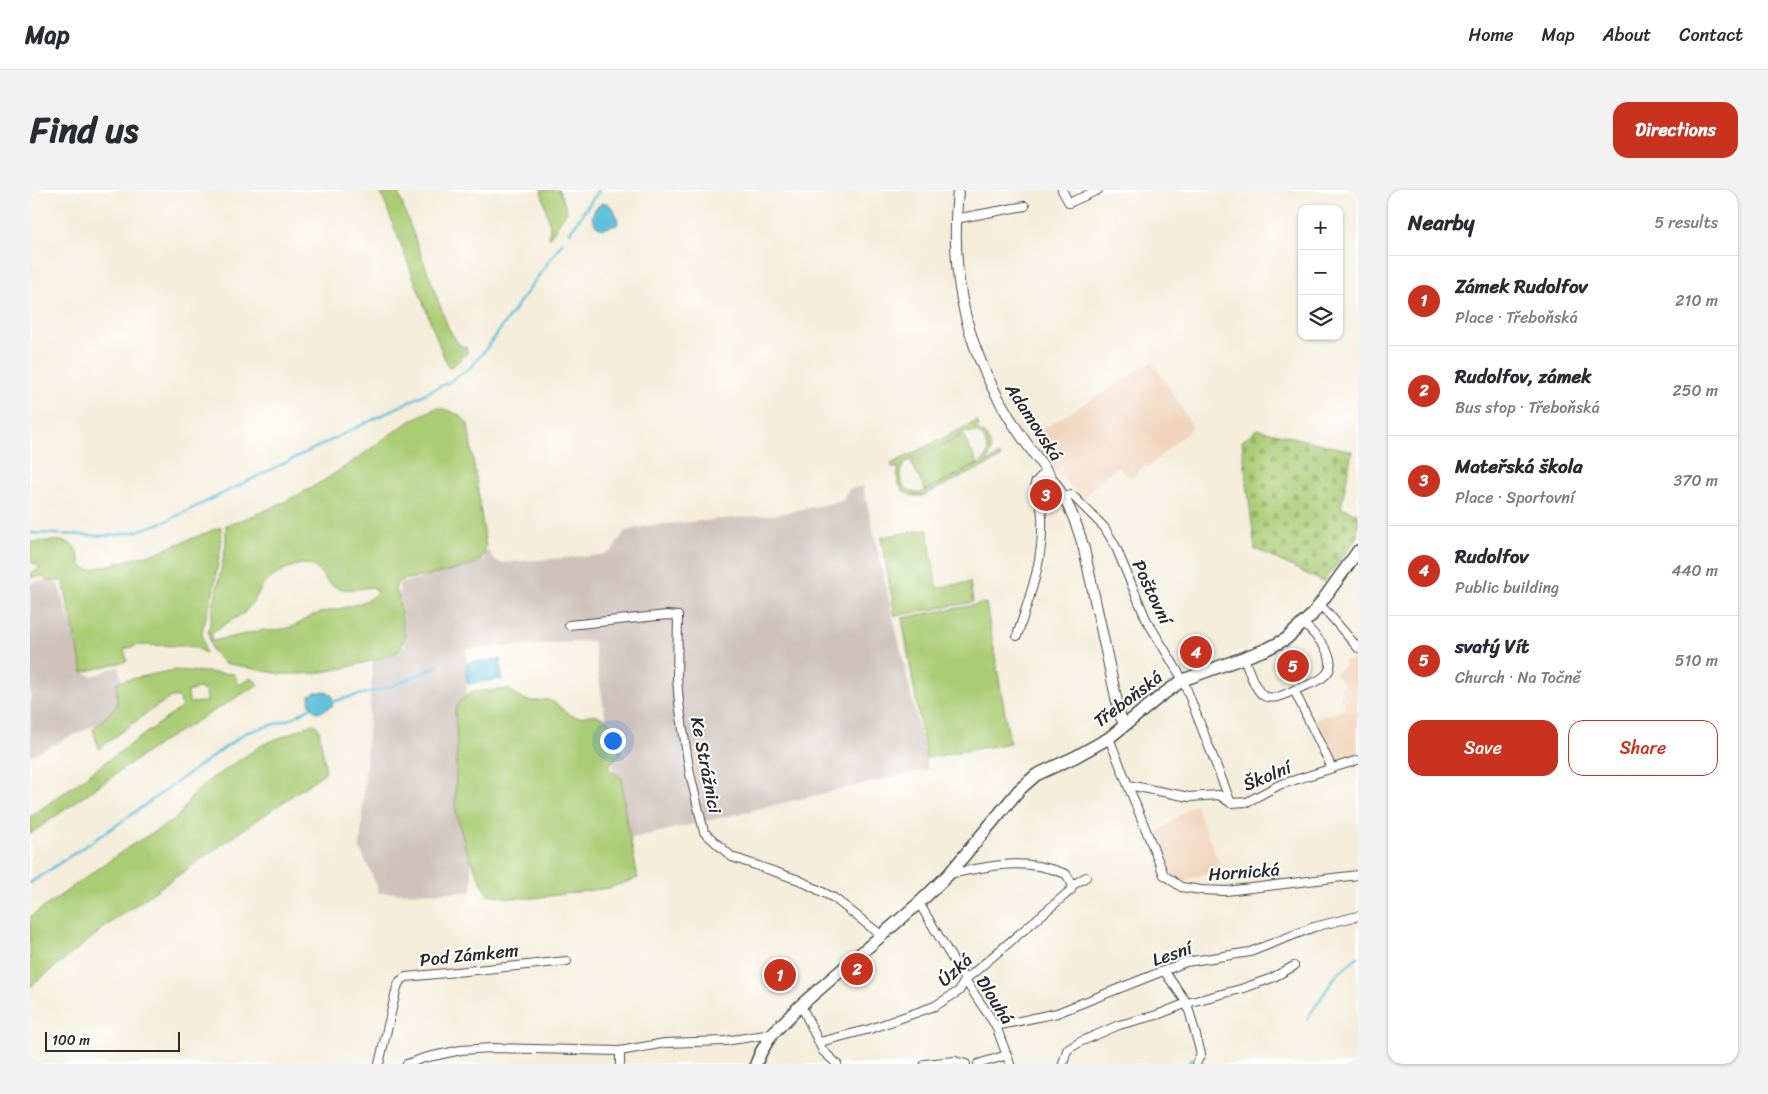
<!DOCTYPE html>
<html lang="en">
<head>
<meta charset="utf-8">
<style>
	body { margin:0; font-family:Sriracha,sans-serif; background:#f2f2f3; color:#2b2b33 }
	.controls { position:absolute; right:15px; top:15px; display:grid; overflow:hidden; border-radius:10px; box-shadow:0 1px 4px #0004 }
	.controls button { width:45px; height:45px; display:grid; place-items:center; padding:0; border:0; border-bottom:1px solid #e1e1e2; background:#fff; color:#2b2b33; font:25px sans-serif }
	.scale { position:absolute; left:15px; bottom:12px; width:135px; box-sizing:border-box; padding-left:5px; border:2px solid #2b2b2b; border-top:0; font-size:14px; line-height:18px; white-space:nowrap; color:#2b2b2b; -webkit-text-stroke:4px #fff; paint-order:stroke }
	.you { position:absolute; left:582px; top:550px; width:18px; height:18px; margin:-12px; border:4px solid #fff; border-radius:50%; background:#1a73e8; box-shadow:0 0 0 8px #1a73e833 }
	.badge { display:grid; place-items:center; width:32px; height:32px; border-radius:50%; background:#c8321e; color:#fff; font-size:16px; font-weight:700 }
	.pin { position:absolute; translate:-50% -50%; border:2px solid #fff; box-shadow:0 1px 5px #0006 }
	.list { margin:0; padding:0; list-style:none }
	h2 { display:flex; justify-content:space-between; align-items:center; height:65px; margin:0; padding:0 20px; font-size:21px }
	h2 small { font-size:16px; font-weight:400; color:#7c7c81 }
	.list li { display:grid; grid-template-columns:32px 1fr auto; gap:15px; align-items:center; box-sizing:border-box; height:90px; padding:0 20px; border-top:1px solid #e1e1e2 }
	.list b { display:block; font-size:19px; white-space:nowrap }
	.list p { margin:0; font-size:16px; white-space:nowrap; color:#7c7c81 }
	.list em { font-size:16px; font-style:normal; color:#7c7c81 }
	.actions { display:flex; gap:10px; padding:15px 20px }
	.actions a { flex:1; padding:11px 0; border:1px solid #c8321e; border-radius:15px; text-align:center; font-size:18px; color:#c8321e }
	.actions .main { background:#c8321e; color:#fff }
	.icon { flex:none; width:28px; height:28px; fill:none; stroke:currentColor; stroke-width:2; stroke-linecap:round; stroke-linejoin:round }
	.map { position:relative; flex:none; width:1328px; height:874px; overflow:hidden; border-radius:15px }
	header { display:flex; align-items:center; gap:30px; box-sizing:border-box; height:70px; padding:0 25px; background:#fff; border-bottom:1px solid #e1e1e2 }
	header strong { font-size:24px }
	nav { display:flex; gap:28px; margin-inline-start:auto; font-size:18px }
	.intro { display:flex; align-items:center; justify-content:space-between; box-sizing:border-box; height:120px; padding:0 30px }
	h1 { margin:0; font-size:35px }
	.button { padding:12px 22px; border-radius:15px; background:#c8321e; color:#fff; font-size:18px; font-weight:700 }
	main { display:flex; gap:30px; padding:0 30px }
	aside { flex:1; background:#fff; border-radius:15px; box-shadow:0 1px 4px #0004 }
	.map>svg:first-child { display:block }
	.built { fill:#f1d5bd }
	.industrial { fill:#cec1ba }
	.grass { fill:#aacc75; stroke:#6a7c50; fill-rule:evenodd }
	.cemetery { fill:url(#cemetery-stones); stroke:#6a7c50 }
	.water { fill:#5bbfda; stroke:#437582 }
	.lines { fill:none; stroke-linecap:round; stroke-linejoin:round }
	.stream { stroke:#5bbfda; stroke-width:2.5 }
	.minor-casing { stroke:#494845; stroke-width:10 }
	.tertiary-casing { stroke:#494845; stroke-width:12 }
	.secondary-casing { stroke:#494845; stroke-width:14 }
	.minor { stroke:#fff; stroke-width:8 }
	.tertiary { stroke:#fff; stroke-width:10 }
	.secondary { stroke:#fff; stroke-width:11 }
	.labels { text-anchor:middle; stroke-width:4; stroke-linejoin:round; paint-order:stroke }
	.street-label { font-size:18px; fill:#2b2b2b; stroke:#fff }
</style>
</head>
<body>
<header>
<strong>Map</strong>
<nav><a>Home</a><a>Map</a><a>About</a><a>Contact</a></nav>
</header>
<div class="intro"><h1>Find us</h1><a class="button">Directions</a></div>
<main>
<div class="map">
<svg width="1328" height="874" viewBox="0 0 1328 874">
	<defs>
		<pattern id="cemetery-stones" width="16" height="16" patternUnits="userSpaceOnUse" patternTransform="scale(1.25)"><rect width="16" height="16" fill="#aacc75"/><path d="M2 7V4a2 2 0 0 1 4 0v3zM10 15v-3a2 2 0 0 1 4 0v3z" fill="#92af65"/></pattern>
	</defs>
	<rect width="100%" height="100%" fill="#fff"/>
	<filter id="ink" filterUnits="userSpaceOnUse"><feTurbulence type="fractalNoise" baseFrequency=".02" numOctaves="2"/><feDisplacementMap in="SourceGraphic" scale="10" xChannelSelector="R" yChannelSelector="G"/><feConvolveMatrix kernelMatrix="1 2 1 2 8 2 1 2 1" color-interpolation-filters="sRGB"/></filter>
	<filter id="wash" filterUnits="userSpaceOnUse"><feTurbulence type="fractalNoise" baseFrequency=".0096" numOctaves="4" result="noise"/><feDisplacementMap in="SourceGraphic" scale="20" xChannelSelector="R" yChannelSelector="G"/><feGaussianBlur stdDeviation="1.12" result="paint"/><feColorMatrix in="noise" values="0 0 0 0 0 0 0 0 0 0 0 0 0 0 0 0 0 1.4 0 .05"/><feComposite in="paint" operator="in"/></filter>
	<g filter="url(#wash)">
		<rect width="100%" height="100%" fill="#f4edda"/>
		<g class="built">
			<polygon points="1123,172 1163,237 1118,277 1115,275 1101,289 1087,276 1053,308 1022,278 1001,246"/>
			<polygon points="1327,465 1328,564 1304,571 1298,561 1290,535 1288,537 1284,530 1315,519 1310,507 1313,505 1310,498 1314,495 1305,483 1315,475 1313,472 1316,470 1318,472"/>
			<polygon points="1165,614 1192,678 1157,690 1156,693 1147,689 1138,680 1122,646"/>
		</g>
		<g class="industrial">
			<polygon points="833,296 898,579 600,649 595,623 592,589 584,584 582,571 590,564 580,534 576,530 563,451 436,459 437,506 429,512 425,521 435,657 441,671 442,702 348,703 346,693 330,659 343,471 361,465 375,456 373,426 369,394 455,370 454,362 460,362 463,369 471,373 571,365 582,361 595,341 617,336 748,324 798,314 812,311 819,299"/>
			<polygon points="16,391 28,394 47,452 53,481 61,486 70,484 79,479 89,477 91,491 87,492 87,516 71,532 0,566 0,393"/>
		</g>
		<g class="grass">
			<polygon points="350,0 367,0 418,137 429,155 436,157 437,163 423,176 419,177 417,175"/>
			<polygon points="511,0 529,0 537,21 519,48 520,35"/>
			<path d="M407 218C418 219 433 225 438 235L456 357C455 360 454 365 452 368 441 380 390 386 373 390L367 393 365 399 369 406 374 447 372 456 368 461 361 465 319 477 287 483 270 484H250L194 473 182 460 178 443 196 355V335C237 322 278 302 313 278 343 259 374 230 407 218ZM270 374C294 374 289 390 306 397 318 402 330 398 343 397L347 402C337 417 297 419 281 426 275 429 270 434 264 436 253 439 243 442 233 440L183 451 182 450V442L214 423 224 411 234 393 255 379Z"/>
			<path d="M947 231 949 236 944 239C960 244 964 257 957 272L969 265 971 268 892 306C874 308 863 294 869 277L863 279 861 274ZM936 242 948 243 954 248 958 261 955 269 948 275 891 303C873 305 863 286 876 272Z"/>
			<polygon points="933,245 948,274 895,300 881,272"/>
			<path d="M191 337V356L183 402 172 441 175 463 165 457 156 456 109 455 94 459 97 471 53 482 33 391H17L12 386 1 387 0 383 9 380 8 375 0 372V352C11 352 39 347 45 358 49 364 50 371 52 377L60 380 125 363Z"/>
			<polygon points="897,339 907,398 940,392 943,412 865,426 851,347"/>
			<polygon points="956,413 980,553 896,568 872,428"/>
			<path d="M144 480 204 484 209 495 221 488 229 494 130 553 0 644V627L152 517 149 507H141L118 522 69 559 63 539 87 516V492ZM171 498V500L176 501 177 512 159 513 158 501H163V499Z"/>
			<path d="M479 499C487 506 496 512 507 511 511 511 514 509 518 510 528 512 533 523 544 526 549 528 553 526 559 525 573 523 582 536 590 545V564L580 573 579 580 592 588 595 623 608 688 579 698 503 708H479L457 704 435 657 425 616 427 549 425 521 429 512 443 502Z"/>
			<polygon points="283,534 286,535 289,540 296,582 87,728 0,797 0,727 100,656 146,629 163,605 178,591 232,555"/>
		</g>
		<polygon class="cemetery" points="1227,239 1322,261 1311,317 1328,324 1328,347 1293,392 1228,360 1225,360 1212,251"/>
		<g class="water">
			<polygon points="572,13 577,13 584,19 588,31 587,35 572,39 566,36 562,26 565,19"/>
			<polygon points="470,469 472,489 438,494 436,484 437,473"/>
			<path d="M286 502H296L302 505 303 515 291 522H286C280 516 278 513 280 505Z"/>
		</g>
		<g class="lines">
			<g class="stream">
				<polyline points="540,42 569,0"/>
				<polyline points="0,343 75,346 104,342 137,331 419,192 440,178 456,159 532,53"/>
				<polyline points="300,512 360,497 408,476"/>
				<polyline points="0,693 94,630 215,543 261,529 283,516"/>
				<polyline points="1277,829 1307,784 1328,767"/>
				<polyline points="1158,874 1162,868"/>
			</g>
		</g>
	</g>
	<g filter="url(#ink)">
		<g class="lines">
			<defs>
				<g id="minor">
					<polyline points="1032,0 1039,13 1068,0"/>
					<polyline points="925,29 995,16"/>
					<polyline points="1033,307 1042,305 1074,337 1085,355 1116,429 1153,490 1201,613"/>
					<polyline points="1290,415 1298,423 1328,458"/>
					<polyline points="539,435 637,425 648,426 647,488 649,513 660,584 674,642 702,667 769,690 804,708 851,745"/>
					<path d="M987 446C1000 405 1014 371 1012 327 1012 316 1007 305 1005 293L1016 281"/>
					<path d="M1214 468C1218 478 1225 501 1234 506 1245 511 1257 503 1267 499 1275 496 1285 493 1292 488 1315 472 1285 445 1274 434"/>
					<polyline points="1264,500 1302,578"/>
					<polyline points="1079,548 1134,685 1151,697 1171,700 1196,701 1328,685"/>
					<polyline points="1098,595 1159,607 1189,605 1201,613 1217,612 1249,595 1328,570"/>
					<path d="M919 684C963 676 992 667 1036 684L1043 695"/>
					<polyline points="889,713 935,790 966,836 980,874"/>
					<polyline points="1134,781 1157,813 1171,864 1166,874"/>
					<polyline points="771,815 793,861 807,874"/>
					<polyline points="966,836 1027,823 1156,772 1220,762 1284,737 1328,726"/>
					<polyline points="790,852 840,839 905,816 929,801 935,790 1041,700 1043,695 1056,687"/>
					<polyline points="590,861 590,874"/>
					<polyline points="349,874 367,797 370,791 376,787 537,771"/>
					<polyline points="377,874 394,868 431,860 462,858 590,861 635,853 695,851 742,844"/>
					<polyline points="895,874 925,871 936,874"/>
					<polyline points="948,874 977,865"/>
					<polyline points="1033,874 1037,860 1050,852 1089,835 1127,825 1157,813 1211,799 1242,788 1264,776"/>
				</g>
				<path id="tertiary" d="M928 0C919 91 937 164 988 241 1005 267 1027 291 1040 320 1046 332 1050 345 1054 359L1090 526 1095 535"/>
				<polyline id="secondary" points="726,874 731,862 742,844 771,815 889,713 919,684 989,600 1006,585 1045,567 1079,548 1132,505 1153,490 1237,459 1256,449 1282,425 1328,361"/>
			</defs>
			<use href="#minor" class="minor-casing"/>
			<use href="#tertiary" class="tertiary-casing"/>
			<use href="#secondary" class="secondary-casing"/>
			<use href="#minor" class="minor"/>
			<use href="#tertiary" class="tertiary"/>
			<use href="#secondary" class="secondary"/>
		</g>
	</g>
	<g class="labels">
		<g class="street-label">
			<text transform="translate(1004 232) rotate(57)" y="6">Adamovská</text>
			<text transform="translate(1122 402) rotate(65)" y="6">Poštovní</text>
			<text transform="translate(1098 509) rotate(-37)" y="6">Třeboňská</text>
			<text transform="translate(676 575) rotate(79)" y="6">Ke Strážnici</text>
			<text transform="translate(1237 586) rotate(-22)" y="6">Školní</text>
			<text transform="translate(1214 682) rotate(-4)" y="6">Hornická</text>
			<text transform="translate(1142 764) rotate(-19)" y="6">Lesní</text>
			<text transform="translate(439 765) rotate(-6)" y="6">Pod Zámkem</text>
			<text transform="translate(925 780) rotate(-42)" y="6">Úzká</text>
			<text transform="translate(965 810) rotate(58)" y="6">Dlouhá</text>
		</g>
	</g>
</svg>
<div class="controls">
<button>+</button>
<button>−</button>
<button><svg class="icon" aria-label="layers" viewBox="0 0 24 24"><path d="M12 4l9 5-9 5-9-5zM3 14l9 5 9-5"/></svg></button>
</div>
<div class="scale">100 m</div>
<div class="you"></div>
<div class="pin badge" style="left:750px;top:785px">1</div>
<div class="pin badge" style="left:827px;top:779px">2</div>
<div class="pin badge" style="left:1016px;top:305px">3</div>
<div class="pin badge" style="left:1166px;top:462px">4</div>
<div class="pin badge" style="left:1263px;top:476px">5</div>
</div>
<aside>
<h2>Nearby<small>5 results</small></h2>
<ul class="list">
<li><span class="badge">1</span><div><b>Zámek Rudolfov</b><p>Place · Třeboňská</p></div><em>210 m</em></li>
<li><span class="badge">2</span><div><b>Rudolfov, zámek</b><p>Bus stop · Třeboňská</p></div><em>250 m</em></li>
<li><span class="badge">3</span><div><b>Mateřská škola</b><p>Place · Sportovní</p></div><em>370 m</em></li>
<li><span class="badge">4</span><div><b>Rudolfov</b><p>Public building</p></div><em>440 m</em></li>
<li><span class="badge">5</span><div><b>svatý Vít</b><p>Church · Na Točně</p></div><em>510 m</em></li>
</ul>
<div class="actions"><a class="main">Save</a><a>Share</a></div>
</aside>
</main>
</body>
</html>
